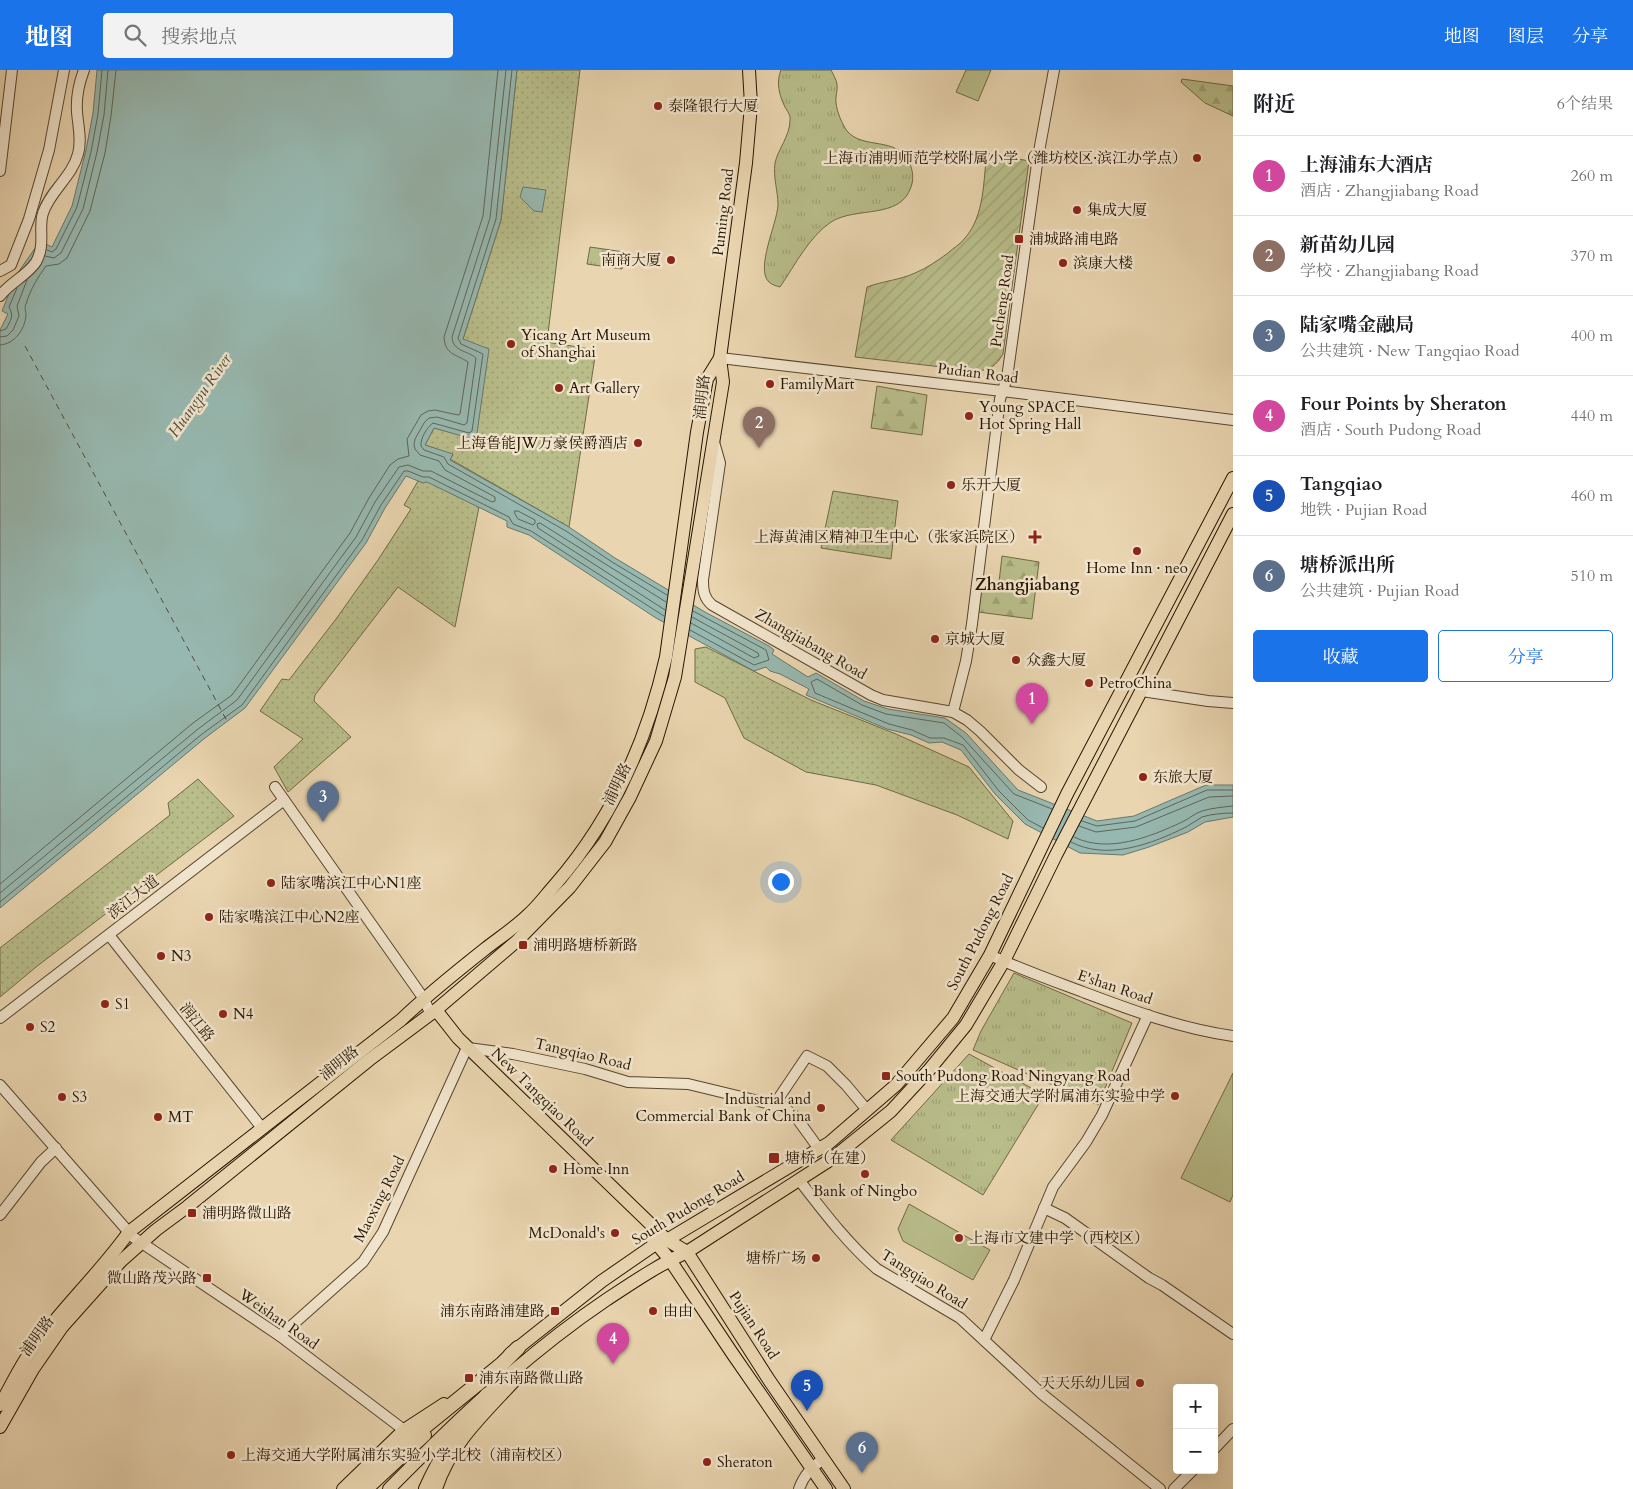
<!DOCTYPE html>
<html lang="zh">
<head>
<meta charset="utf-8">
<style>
	body { margin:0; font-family:Cardo,"Noto Serif SC",serif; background:#f2f2f2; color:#202124 }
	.controls { position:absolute; right:15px; bottom:15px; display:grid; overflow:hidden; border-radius:5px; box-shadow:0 5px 20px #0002 }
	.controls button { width:45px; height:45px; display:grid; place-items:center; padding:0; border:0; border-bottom:1px solid #e0e0e0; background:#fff; color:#202124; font:25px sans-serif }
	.you { position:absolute; left:780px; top:811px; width:18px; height:18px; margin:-12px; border:4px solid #fff; border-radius:50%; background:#1a73e8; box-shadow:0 0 0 8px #1a73e833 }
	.badge { display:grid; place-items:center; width:32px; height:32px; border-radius:50%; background:#1a73e8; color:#fff; font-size:16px; font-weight:700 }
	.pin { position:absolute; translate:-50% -41px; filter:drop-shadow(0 1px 2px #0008) }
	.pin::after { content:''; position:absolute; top:26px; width:18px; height:15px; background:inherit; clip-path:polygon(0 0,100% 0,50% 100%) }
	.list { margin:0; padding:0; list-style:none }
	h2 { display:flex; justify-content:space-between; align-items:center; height:65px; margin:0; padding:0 20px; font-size:21px }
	h2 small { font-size:16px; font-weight:400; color:#757577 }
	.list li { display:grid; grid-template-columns:32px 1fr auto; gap:15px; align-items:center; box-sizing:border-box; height:80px; padding:0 20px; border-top:1px solid #e0e0e0 }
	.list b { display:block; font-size:19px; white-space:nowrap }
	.list p { margin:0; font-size:16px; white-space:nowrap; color:#757577 }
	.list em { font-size:16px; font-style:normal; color:#757577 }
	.actions { display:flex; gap:10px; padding:15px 20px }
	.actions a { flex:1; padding:11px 0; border:1px solid #1a73e8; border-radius:5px; text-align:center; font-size:18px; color:#1a73e8 }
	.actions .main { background:#1a73e8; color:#fff }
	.icon { flex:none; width:28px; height:28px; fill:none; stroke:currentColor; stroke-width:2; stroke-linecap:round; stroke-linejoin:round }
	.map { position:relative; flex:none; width:1233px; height:1419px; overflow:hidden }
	header { display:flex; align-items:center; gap:30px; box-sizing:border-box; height:70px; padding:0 25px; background:#1a73e8; color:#fff }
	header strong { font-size:24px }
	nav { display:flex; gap:28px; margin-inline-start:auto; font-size:18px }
	.search { width:350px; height:45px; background:#f2f2f2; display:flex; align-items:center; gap:12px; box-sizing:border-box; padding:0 18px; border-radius:5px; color:#757577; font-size:19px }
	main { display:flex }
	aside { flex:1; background:#fff }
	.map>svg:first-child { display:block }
	.grass { fill:url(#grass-tufts); stroke:#706946 }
	.forest { fill:url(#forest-firs); stroke:#706946 }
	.park { fill:url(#park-dots); stroke:#706946 }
	.garden { fill:url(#garden-furrows); stroke:#706946 }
	.pitch { fill:#b8bd8a; stroke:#706946 }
	.water { fill:#97b8b0; stroke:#6a776a }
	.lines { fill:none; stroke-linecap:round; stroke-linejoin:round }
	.shore { stroke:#5f6658; stroke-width:1 }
	.ferry { stroke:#4e4e3e; stroke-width:1; stroke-dasharray:6 5; stroke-linecap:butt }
	.minor-casing { stroke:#58452d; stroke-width:12 }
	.major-casing { stroke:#271501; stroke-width:14 }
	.highway-casing { stroke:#271501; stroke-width:16 }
	.minor { stroke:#f1e4cc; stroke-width:10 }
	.major { stroke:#e9d5b0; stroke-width:12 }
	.highway { stroke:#e9d5b0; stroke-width:14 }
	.poi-dot { fill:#8f2418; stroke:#f1e4cc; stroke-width:2 }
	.labels { text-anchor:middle; stroke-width:5; stroke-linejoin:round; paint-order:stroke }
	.poi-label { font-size:15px; fill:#271501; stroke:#f1e4cc; text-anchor:start }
	.street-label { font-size:15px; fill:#271501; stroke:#f1e4cc }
	.water-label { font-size:16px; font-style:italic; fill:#4e4e3e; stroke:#f1e4cc }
	.neighbourhood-label { font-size:16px; font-weight:bold; fill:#271501; stroke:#f1e4cc }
</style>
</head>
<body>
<header>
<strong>地图</strong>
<div class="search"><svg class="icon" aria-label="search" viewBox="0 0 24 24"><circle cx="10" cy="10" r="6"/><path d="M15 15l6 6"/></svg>搜索地点</div>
<nav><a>地图</a><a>图层</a><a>分享</a></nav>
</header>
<main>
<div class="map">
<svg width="1233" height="1419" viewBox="0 0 1233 1419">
	<defs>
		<pattern id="grass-tufts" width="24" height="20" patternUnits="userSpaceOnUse" patternTransform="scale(1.25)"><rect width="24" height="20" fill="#b8bd8a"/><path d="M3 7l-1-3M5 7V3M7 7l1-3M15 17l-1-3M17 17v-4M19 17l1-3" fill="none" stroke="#9ea275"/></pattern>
		<pattern id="forest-firs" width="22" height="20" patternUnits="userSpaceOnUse" patternTransform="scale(1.25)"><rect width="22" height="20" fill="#b8bd8a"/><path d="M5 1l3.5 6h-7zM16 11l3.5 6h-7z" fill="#9ea275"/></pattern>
		<pattern id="park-dots" width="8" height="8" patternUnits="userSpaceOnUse" patternTransform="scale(1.25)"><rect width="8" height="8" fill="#b8bd8a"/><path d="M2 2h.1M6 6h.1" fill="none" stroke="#9ea275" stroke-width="1.8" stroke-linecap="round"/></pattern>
		<pattern id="garden-furrows" width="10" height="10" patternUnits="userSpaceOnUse" patternTransform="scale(1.25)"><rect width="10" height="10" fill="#b8bd8a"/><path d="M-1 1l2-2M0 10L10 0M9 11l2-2" fill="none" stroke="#9ea275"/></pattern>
	</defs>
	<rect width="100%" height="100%" fill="#e9d5b0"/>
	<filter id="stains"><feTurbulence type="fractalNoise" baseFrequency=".004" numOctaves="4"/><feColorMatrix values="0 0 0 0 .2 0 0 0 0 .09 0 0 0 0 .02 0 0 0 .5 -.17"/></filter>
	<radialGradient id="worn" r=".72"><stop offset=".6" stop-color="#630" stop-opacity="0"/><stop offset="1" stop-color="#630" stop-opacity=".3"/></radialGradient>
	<g class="grass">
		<path d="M781 0H831C833 4 836 9 837 14 838 20 835 27 836 33 837 42 842 54 847 61 863 80 897 66 909 92 913 100 914 109 911 117 900 150 856 136 831 152 809 167 795 195 780 217 777 216 772 215 769 212 755 199 777 154 778 135 778 121 773 108 775 93 778 79 790 66 790 50 791 45 787 41 785 37 779 25 776 12 781 0Z"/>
		<polygon points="590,177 624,182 622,199 587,194"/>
		<polygon points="1014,903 1132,953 1098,1035 973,980 981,961"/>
		<polygon points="969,984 1044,1025 983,1125 891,1070"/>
	</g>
	<g class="forest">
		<polygon points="1182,9 1233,16 1233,46 1205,33 1181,12"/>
		<polygon points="877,316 927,325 922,365 871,358"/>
		<polygon points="1002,486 1039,492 1032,549 978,542 981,510 999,512"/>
	</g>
	<g class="park">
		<polygon points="517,0 580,0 547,272 596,280 569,457 450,389 453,385 425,375 434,358 476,369 463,269 501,150"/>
		<polygon points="418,411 427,411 479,437 455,557 398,517 315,625 314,631 351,667 288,722 274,697 303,669 260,641 282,609 289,610 336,549 378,490 411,439 404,435"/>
		<polygon points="833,421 898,431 891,489 821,478"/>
		<polygon points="706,577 811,630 896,664 969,697 1013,751 1008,769 957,745 876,715 806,702 744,668 725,628 695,612 695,579"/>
		<polygon points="198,709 234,746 36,897 0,927 0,878 170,745 168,733"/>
	</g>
	<path class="garden" d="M987 83 1029 91 1003 284C996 296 990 300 976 301L855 287 867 217C883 211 900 210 915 203 927 198 937 191 948 183 953 178 961 174 965 168 985 145 983 111 987 83Z"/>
	<g class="pitch">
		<polygon points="966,0 991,0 978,31 956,22"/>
		<polygon points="1233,1003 1233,1125 1230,1132 1181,1108"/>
		<polygon points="909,1134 990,1180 973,1210 903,1171 898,1159"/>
	</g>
	<g class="water">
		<polygon points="97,0 517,0 501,150 463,269 489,279 476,370 434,358 425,375 453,384 450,390 569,457 615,488 705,542 769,576 774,580 772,584 808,607 816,603 864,631 888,639 945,648 966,663 1018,720 1097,751 1134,746 1206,715 1233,715 1233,747 1205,752 1188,762 1149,777 1123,785 1080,783 1025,754 995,724 961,680 942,672 929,673 911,665 887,659 806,625 809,619 780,604 770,601 766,597 754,601 656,548 529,465 507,457 507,451 427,412 423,413 406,406 385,438 366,473 245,638 205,668 0,838 0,260 8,244 2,241 17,204 40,171 52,177 72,136 86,80 93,43"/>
		<polygon points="523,117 546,120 542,142 534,141 520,127"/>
	</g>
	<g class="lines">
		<g class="shore">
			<path d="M512 0 496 149 458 268 461 274 483 284 472 361 469 363 433 353C427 357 420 369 421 376L424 380 444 387 448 394 566 461 612 492 667 525"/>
			<polyline points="47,180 52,182 56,179 77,137 91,82 98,44 102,0"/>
			<polyline points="45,186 54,188 61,183 83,139 97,82 104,45 108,0"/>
			<path d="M0 261 6 259C11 250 14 246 9 237L17 218"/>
			<polyline points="0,267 7,266 13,260 19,246 17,236 27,210"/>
			<path d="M0 275C15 274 25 259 26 245 26 241 24 238 26 234 30 220 38 207 46 196L59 194 67 188 90 141 105 83 111 46 116 0"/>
			<polygon points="515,441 518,441 535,450 535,453 533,455 518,449 515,444"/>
			<polyline points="665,540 538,458 537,454 540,453 666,532"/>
			<polyline points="691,553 754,588 759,586 758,583 692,547"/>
			<polyline points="690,560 754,595 769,590 766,580 693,541"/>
			<polyline points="1082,751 1097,756 1135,751 1207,720 1233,720"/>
			<polyline points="1079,756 1096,762 1136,757 1209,727 1233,726"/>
			<polyline points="1043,758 1028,750 999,721 963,675 944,668 930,668 912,660 889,654 815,623 811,612 817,609 862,635 886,644 944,653 962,667 1014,724 1052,739"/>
			<path d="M1074 767C1108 784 1150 767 1182 752 1189 749 1195 743 1202 741 1212 738 1223 737 1233 736"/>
			<path d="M1071 772C1107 791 1152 774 1186 757 1191 754 1197 750 1202 747 1211 744 1224 743 1233 743"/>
			<path d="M0 814 193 653 232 625 350 463 369 428 390 395 398 389 409 386 407 369 421 345 428 341 435 340 458 345 460 344 468 292C456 284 445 285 444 267L483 146 498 0"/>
			<path d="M0 823 198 659 237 630 356 467 375 432 399 397 408 395 423 401H431L492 432 495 431V427L445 400 439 391 420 385 415 379 414 375 415 369 424 353 429 348 437 347 464 355 467 353 476 288C467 280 453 282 452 267L490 148 506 0"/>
			<polyline points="0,832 202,664 242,635 362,470 381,435 404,401 408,401 423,407 429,407 509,447 513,454 531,461 664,546"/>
		</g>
		<polyline class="ferry" points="25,276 227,651"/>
		<defs>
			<g id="minor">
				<polyline points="0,101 12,0"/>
				<polyline points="0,201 11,195 29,149 49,80 64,0"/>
				<path d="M0 226C9 213 28 205 36 192 46 174 38 158 43 143 50 121 72 107 78 84 82 71 78 55 77 42 76 28 79 13 84 0"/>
				<polyline points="720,288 1002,321 1233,350"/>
				<path d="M714 372 720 393 703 510C703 521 704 528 712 535L871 625 883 630 953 642 967 650 980 661 1019 700 1041 717"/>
				<polyline points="1142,621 1208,631 1233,633"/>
				<polyline points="953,642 966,591 972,554 1000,329 1007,308 1038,87 1054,0"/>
				<polyline points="275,717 424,929 430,943"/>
				<polyline points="109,865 262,1058"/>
				<path d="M990 885C1020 899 1051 910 1083 922 1131 940 1181 959 1233 966"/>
				<polyline points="0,948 284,730"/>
				<polyline points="0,1015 133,1167 280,1266 404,1360"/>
				<polyline points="774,1035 807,986 827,996 846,1015 867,1040"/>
				<path d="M799 1110C823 1141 847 1173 877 1199L960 1248 1042 1324 1160 1419"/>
				<polyline points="1044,1138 1065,1148 1149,1208 1162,1215 1233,1264"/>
				<polyline points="0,1145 41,1092 56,1078"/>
				<polyline points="280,1266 363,1192 383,1162 465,982 468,978 513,984 585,999 628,1012 688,1014 783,1037 796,1047 819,1079"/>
				<polyline points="984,1270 1014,1210 1053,1117 1086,1072 1102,1045 1148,945"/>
				<polyline points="1214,1379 1233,1359"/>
				<path d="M799 1419C804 1405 811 1398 823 1389"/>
				<polyline points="1174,1419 1193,1400"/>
			</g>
			<g id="major">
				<polyline points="436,940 458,968 667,1170 687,1182 769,1310 844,1419"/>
				<polyline points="652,1168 670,1190 732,1283 826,1419"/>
				<polyline points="510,1284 602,1211 657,1173 667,1170 829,1073 896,1015 953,948 990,885 1067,724 1233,408"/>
				<path d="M0 1335C10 1318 19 1298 31 1281 61 1239 99 1204 129 1162L401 950C427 925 456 902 485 879 499 868 516 857 529 844 538 836 546 825 554 816 612 750 647 671 666 587L697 362 707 309 720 288"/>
				<polyline points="0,1357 33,1299 62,1257 121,1191 156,1160 187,1137 369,990 436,940 518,870 570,817 605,772 630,727 656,671 675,607 723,312 720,288 746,93 751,35 749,0"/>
				<polyline points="343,1419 404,1360 444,1334"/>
				<polyline points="367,1419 425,1365"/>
				<path d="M389 1419C456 1351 526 1284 606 1230 632 1213 658 1195 687 1182L833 1088 891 1041 929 1000 966 955 1004 891 1056 785 1233 444"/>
				<path d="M436 1419C450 1374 485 1343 516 1309"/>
			</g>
			<g id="highway">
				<polyline points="355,1419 402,1375 502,1294 518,1278"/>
				<path d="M426 1419C441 1384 463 1355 487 1325"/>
			</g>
		</defs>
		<use href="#minor" class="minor-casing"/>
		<use href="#major" class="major-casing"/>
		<use href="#highway" class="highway-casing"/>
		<use href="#minor" class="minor"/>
		<use href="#major" class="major"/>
		<use href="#highway" class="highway"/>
	</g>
	<g class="poi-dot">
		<circle cx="658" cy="36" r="5"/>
		<circle cx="1197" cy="88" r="5"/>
		<circle cx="1077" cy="140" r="5"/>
		<rect x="1014" y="164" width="10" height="10" rx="2.5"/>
		<circle cx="671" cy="190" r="5"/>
		<circle cx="1063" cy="193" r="5"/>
		<circle cx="511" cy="274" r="5"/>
		<circle cx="770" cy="314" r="5"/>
		<circle cx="559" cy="318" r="5"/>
		<circle cx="969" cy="346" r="5"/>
		<circle cx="638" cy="373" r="5"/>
		<circle cx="951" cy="415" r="5"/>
		<path d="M1032.5 459.5h5v5h5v5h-5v5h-5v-5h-5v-5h5z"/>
		<circle cx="1137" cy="481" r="5"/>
		<circle cx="935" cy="569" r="5"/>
		<circle cx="1016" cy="590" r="5"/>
		<circle cx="1089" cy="613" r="5"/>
		<circle cx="1143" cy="707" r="5"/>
		<circle cx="271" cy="813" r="5"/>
		<circle cx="209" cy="847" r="5"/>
		<rect x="518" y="870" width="10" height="10" rx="2.5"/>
		<circle cx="161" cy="886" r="5"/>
		<circle cx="105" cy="934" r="5"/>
		<circle cx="223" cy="944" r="5"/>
		<circle cx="30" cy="957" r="5"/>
		<rect x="881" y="1001" width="10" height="10" rx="2.5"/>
		<circle cx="1175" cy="1026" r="5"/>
		<circle cx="62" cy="1027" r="5"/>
		<circle cx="821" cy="1038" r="5"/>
		<circle cx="158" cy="1047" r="5"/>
		<rect x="768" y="1082" width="12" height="12" rx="2.5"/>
		<circle cx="553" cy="1099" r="5"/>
		<circle cx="865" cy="1104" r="5"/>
		<rect x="187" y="1138" width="10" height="10" rx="2.5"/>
		<circle cx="615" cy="1163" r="5"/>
		<circle cx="959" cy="1168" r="5"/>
		<circle cx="816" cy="1188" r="5"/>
		<rect x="202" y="1203" width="10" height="10" rx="2.5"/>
		<rect x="550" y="1236" width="10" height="10" rx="2.5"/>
		<circle cx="653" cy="1241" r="5"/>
		<rect x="464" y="1303" width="10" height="10" rx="2.5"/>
		<circle cx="1140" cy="1313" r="5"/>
		<circle cx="231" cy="1385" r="5"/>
		<circle cx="707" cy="1392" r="5"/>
	</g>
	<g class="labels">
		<g class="poi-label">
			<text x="668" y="41">泰隆银行大厦</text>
			<text x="1187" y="93" text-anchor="end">上海市浦明师范学校附属小学（潍坊校区·滨江办学点）</text>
			<text x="1087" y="145">集成大厦</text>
			<text x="1029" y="174">浦城路浦电路</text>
			<text x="661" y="195" text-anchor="end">南商大厦</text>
			<text x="1073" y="198">滨康大楼</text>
			<text x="521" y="270">Yicang Art Museum<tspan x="521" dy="17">of Shanghai</tspan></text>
			<text x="780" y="319">FamilyMart</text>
			<text x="569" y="323">Art Gallery</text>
			<text x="979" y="342">Young SPACE<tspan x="979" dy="17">Hot Spring Hall</tspan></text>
			<text x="628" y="378" text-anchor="end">上海鲁能JW万豪侯爵酒店</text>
			<text x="961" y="420">乐开大厦</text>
			<text x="1024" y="472" text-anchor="end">上海黄浦区精神卫生中心（张家浜院区）</text>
			<text x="1137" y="503" text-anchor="middle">Home Inn · neo</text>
			<text x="945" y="574">京城大厦</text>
			<text x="1026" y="595">众鑫大厦</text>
			<text x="1099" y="618">PetroChina</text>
			<text x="1153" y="712">东旅大厦</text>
			<text x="281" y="818">陆家嘴滨江中心N1座</text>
			<text x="219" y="852">陆家嘴滨江中心N2座</text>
			<text x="533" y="880">浦明路塘桥新路</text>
			<text x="171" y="891">N3</text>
			<text x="115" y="939">S1</text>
			<text x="233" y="949">N4</text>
			<text x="40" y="962">S2</text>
			<text x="896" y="1011">South Pudong Road Ningyang Road</text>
			<text x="1165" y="1031" text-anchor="end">上海交通大学附属浦东实验中学</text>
			<text x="72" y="1032">S3</text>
			<text x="811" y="1034" text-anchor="end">Industrial and<tspan x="811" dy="17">Commercial Bank of China</tspan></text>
			<text x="168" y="1052">MT</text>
			<text x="785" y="1093">塘桥（在建）</text>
			<text x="563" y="1104">Home Inn</text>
			<text x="865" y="1126" text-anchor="middle">Bank of Ningbo</text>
			<text x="202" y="1148">浦明路微山路</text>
			<text x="605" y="1168" text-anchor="end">McDonald's</text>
			<text x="969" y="1173">上海市文建中学（西校区）</text>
			<text x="806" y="1193" text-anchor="end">塘桥广场</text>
			<text x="197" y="1213" text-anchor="end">微山路茂兴路</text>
			<text x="545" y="1246" text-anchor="end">浦东南路浦建路</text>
			<text x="663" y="1246">由由</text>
			<text x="479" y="1313">浦东南路微山路</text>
			<text x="1130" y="1318" text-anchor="end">天天乐幼儿园</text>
			<text x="241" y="1390">上海交通大学附属浦东实验小学北校（浦南校区）</text>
			<text x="717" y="1397">Sheraton</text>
		</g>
		<g class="street-label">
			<text transform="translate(723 142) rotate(-83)" y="5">Puming Road</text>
			<text transform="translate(1002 231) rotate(-82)" y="5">Pucheng Road</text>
			<text transform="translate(978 303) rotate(7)" y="5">Pudian Road</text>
			<text transform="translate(702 327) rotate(-84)" y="5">浦明路</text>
			<text transform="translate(811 574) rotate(30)" y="5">Zhangjiabang Road</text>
			<text transform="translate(617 714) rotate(-64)" y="5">浦明路</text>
			<text transform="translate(133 827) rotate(-38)" y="5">滨江大道</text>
			<text transform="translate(980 862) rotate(-63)" y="5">South Pudong Road</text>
			<text transform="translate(1115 917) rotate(19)" y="5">E'shan Road</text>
			<text transform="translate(197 952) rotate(51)" y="5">润江路</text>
			<text transform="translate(583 984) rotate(13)" y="5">Tangqiao Road</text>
			<text transform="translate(339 993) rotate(-39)" y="5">浦明路</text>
			<text transform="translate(542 1027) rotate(44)" y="5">New Tangqiao Road</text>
			<text transform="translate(379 1129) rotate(-63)" y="5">Maoxing Road</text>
			<text transform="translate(688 1138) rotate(-31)" y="5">South Pudong Road</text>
			<text transform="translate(924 1209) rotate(32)" y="5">Tangqiao Road</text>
			<text transform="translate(279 1249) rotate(35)" y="5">Weishan Road</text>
			<text transform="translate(754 1255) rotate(57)" y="5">Pujian Road</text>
			<text transform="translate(37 1266) rotate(-54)" y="5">浦明路</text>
		</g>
		<g class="water-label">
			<text transform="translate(199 325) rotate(-55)" y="6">Huangpu River</text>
		</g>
		<g class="neighbourhood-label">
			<text x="1027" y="520">Zhangjiabang</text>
		</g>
	</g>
	<rect width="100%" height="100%" filter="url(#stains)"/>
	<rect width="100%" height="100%" fill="url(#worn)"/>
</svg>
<div class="controls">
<button>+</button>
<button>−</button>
</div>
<div class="you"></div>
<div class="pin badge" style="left:1032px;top:654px;background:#d1479c">1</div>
<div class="pin badge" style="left:759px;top:378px;background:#8d6e63">2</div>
<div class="pin badge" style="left:323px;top:752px;background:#5c6f8a">3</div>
<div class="pin badge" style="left:613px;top:1294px;background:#d1479c">4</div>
<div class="pin badge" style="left:807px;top:1341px;background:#1a4fb4">5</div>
<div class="pin badge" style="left:862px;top:1403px;background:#5c6f8a">6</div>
</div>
<aside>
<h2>附近<small>6个结果</small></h2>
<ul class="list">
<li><span class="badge" style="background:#d1479c">1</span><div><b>上海浦东大酒店</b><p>酒店 · Zhangjiabang Road</p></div><em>260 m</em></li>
<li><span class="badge" style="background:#8d6e63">2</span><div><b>新苗幼儿园</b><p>学校 · Zhangjiabang Road</p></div><em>370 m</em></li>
<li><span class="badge" style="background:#5c6f8a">3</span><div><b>陆家嘴金融局</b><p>公共建筑 · New Tangqiao Road</p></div><em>400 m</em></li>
<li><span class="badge" style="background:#d1479c">4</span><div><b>Four Points by Sheraton</b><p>酒店 · South Pudong Road</p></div><em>440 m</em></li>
<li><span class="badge" style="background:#1a4fb4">5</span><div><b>Tangqiao</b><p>地铁 · Pujian Road</p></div><em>460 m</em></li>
<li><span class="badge" style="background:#5c6f8a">6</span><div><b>塘桥派出所</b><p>公共建筑 · Pujian Road</p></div><em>510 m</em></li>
</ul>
<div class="actions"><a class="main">收藏</a><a>分享</a></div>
</aside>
</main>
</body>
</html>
